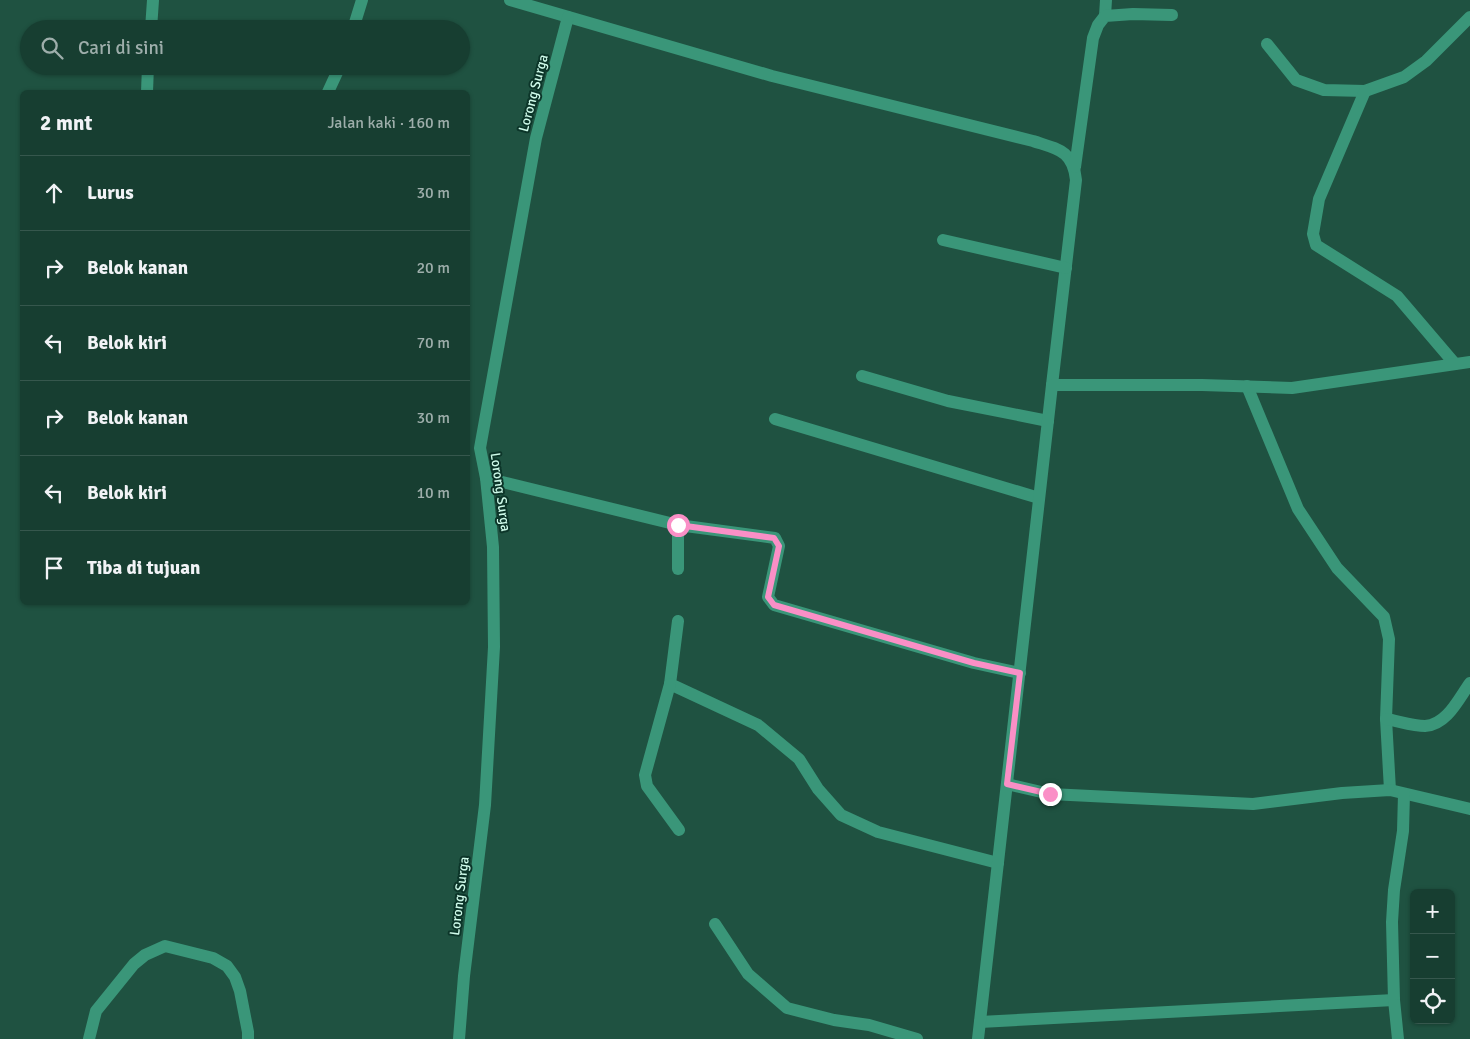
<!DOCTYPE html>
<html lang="id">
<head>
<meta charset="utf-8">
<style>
	body { margin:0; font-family:Signika,sans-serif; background:#24493d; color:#f1f3f6 }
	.controls { position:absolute; right:15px; bottom:15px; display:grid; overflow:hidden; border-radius:8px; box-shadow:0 1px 4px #0004 }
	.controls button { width:45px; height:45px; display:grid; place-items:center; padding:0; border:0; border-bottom:1px solid #36574d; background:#173e31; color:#f1f3f6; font:25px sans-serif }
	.stop { position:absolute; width:15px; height:15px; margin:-11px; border:4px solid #fa8fc6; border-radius:50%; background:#fff }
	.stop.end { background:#fa8fc6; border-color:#fff; box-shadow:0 1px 5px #0008 }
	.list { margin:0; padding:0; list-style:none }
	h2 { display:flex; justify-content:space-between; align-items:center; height:65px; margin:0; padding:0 20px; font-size:21px }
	h2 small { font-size:16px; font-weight:400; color:#9eaeab }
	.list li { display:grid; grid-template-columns:32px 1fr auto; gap:15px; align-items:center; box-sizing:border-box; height:75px; padding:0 20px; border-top:1px solid #36574d }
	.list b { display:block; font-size:19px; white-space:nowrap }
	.list em { font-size:16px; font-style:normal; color:#9eaeab }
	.icon { flex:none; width:28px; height:28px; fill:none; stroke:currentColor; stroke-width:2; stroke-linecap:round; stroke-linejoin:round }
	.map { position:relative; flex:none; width:1470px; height:1039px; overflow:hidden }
	.search { position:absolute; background:#173e31; box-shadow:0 1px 4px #0004; left:20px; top:20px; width:450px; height:55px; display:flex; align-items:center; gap:12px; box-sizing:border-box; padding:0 18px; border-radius:28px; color:#9eaeab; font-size:19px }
	.panel { position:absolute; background:#173e31; box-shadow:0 1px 4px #0004; left:20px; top:90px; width:450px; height:515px; border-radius:8px }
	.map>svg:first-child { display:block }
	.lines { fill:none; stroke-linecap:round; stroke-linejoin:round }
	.minor { stroke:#3a9679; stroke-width:12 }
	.route { stroke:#fa8fc6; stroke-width:6 }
	.labels { text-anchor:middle; stroke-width:4; stroke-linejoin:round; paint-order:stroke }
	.street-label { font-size:14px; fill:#cffbea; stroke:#0c3529 }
</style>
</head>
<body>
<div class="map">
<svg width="1470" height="1039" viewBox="0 0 1470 1039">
	<rect width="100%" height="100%" fill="#1f5241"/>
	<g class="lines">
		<g class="minor">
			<path d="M510 0 772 76 1033 141C1057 149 1073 150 1076 180L1052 385"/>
			<polyline points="1105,16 1106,0"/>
			<polyline points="151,29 153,0"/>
			<polyline points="353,29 362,0"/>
			<polyline points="1267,44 1296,80 1324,90 1365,91 1404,77 1426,61 1470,17"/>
			<polyline points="1365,91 1319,199 1313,234 1316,245 1397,296 1455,364"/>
			<polyline points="147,92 148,66"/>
			<polyline points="328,92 340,66"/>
			<polyline points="1075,167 1093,38 1098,25 1105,16 1133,14 1172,15"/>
			<polyline points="943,240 1066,268"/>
			<polyline points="862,376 948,401 1048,421"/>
			<polyline points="1247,386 1298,509 1337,568 1384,617 1389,639 1386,719 1390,790"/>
			<polyline points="775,419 1039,498"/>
			<polyline points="486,478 678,525 775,538 779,546 768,597 774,605 974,663 1020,673"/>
			<polyline points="678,525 678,569"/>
			<polyline points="678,621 670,684 758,725 799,759 818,789 841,815 878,832 998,863"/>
			<polyline points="670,684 645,775 647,786 679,830"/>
			<path d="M1386 719C1398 721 1413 726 1425 726 1447 725 1459 698 1470 683"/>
			<polyline points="1007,784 1050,794 1253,804 1342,793 1390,790 1470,809"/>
			<polyline points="715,924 748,974 787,1008 834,1020 869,1025 917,1039"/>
			<polyline points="980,1022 1394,1000"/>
			<polyline points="89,1039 96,1011 134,964 145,955 165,946 213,958 227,966 235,977 240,991 248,1032 248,1039"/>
			<polyline points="459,1039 464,976 485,805 494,647 493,547 486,478 480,448 536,138 568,17"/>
			<polyline points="978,1039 1052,385 1202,385 1292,388 1470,362"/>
			<polyline points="1398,1039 1394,1000 1392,922 1394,890 1403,831 1404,794"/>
		</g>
	</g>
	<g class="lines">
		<polyline class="route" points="678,525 774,538 779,546 768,597 774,605 974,663 1020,673 1007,784 1050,794"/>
	</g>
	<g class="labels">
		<g class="street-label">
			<text transform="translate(533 93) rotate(-75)" y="5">Lorong Surga</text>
			<text transform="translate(501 492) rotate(82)" y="5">Lorong Surga</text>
			<text transform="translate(459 896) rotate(-83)" y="5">Lorong Surga</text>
		</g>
	</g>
</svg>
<div class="controls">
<button>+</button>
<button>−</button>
<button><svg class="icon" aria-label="locate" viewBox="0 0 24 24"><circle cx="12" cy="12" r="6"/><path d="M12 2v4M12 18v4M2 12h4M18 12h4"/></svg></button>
</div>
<div class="stop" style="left:678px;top:525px"></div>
<div class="stop end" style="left:1050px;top:794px"></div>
<div class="search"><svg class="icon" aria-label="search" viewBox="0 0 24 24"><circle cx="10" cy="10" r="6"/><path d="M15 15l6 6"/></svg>Cari di sini</div>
<section class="panel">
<h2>2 mnt<small>Jalan kaki · 160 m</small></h2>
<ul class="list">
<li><svg class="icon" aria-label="ahead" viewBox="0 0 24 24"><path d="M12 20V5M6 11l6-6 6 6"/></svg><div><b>Lurus</b></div><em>30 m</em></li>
<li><svg class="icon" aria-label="right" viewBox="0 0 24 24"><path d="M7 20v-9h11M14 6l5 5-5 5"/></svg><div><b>Belok kanan</b></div><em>20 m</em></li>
<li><svg class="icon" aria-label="left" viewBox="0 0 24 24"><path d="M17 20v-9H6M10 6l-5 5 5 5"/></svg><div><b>Belok kiri</b></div><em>70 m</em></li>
<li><svg class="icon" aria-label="right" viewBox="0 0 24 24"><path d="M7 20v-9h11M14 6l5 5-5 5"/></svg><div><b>Belok kanan</b></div><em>30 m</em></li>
<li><svg class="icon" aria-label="left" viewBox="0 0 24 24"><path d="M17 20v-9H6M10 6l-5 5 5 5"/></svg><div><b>Belok kiri</b></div><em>10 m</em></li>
<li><svg class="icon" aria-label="arrive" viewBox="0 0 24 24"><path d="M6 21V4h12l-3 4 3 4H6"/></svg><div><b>Tiba di tujuan</b></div></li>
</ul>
</section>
</div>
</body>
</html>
